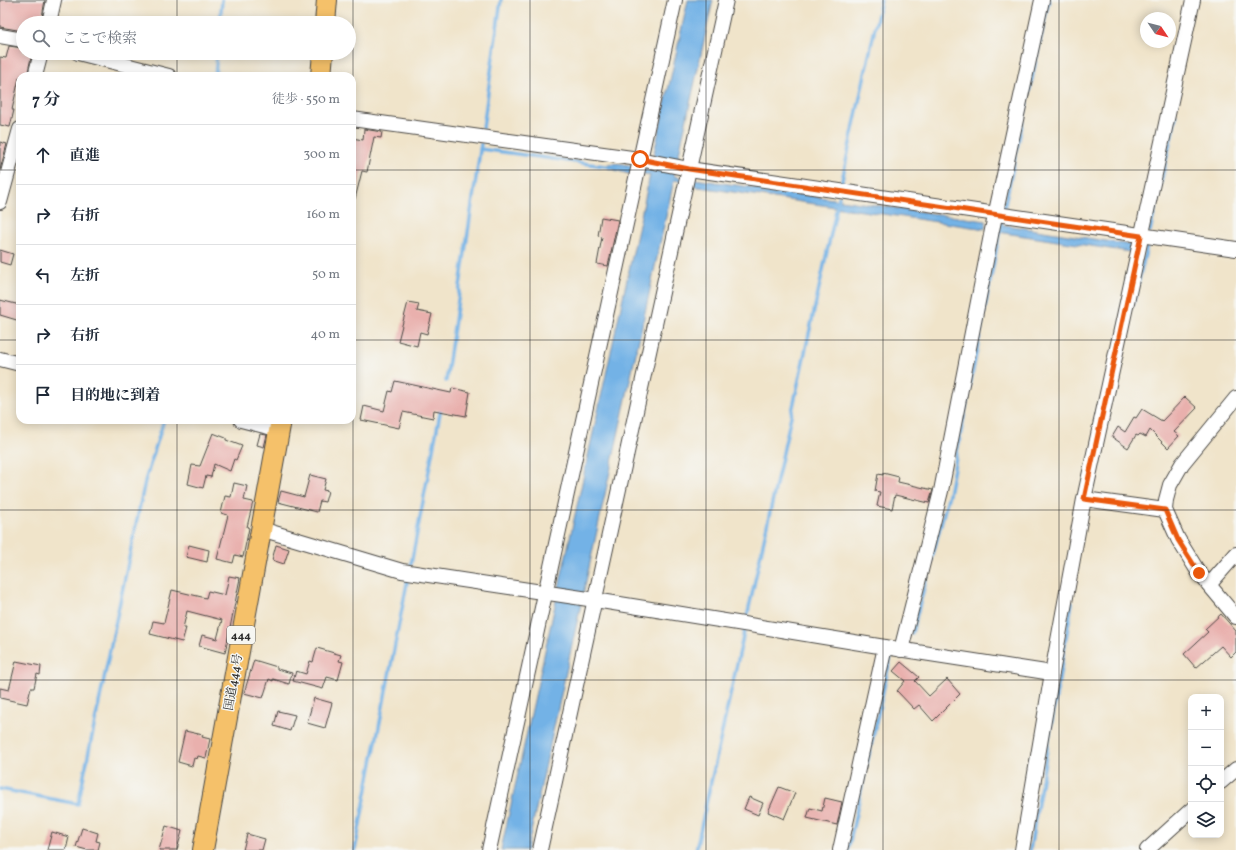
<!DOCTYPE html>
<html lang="ja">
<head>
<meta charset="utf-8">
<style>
	body { margin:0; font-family:Vollkorn,"Noto Serif JP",serif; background:#f6f6f7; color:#1f2937 }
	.controls { position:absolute; right:12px; bottom:12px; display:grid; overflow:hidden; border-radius:8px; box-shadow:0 2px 10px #0003 }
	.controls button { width:36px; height:36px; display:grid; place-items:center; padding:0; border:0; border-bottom:1px solid #e0e1e3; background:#fff; color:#1f2937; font:20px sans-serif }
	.compass { position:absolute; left:1140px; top:12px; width:36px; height:36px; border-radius:50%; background:#fff; box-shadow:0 2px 10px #0003; rotate:125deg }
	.stop { position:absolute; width:12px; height:12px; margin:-9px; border:3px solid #ea580c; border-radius:50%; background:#fff }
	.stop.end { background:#ea580c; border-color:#fff; box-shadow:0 1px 4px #0008 }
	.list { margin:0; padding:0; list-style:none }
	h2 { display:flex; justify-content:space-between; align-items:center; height:52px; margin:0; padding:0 16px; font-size:17px }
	h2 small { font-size:13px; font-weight:400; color:#747a83 }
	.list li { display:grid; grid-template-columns:26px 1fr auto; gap:12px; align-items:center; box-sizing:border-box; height:60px; padding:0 16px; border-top:1px solid #e0e1e3 }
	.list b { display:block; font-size:15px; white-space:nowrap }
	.list em { font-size:13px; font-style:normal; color:#747a83 }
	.icon { flex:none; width:22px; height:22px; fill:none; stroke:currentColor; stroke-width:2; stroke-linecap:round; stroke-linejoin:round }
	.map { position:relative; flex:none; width:1236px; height:850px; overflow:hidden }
	.search { position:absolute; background:#fff; box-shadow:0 2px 10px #0003; left:16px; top:16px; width:340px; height:44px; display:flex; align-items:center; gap:10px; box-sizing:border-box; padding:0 14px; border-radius:22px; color:#747a83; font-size:15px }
	.panel { position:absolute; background:#fff; box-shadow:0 2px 10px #0003; left:16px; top:72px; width:340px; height:352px; border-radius:12px }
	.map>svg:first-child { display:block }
	.water { fill:#73b2e6; stroke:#4f6e88 }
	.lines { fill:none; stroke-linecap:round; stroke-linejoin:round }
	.stream { stroke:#73b2e6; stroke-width:3.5 }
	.building { fill:#e9b0ad }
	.minor-casing { stroke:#494743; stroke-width:16 }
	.highway-casing { stroke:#494743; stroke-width:22 }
	.minor { stroke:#fff; stroke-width:14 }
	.highway { stroke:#f5c16b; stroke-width:20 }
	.route { stroke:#ea580c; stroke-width:5 }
	.grid { fill:none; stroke:#2b2b2b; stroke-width:1; stroke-opacity:0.55 }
	.labels { text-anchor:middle; stroke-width:3; stroke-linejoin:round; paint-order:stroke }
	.shield { fill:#f6f6f2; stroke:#686867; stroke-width:1 }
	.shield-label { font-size:11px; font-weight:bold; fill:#2b2b2b }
	.street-label { font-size:12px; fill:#2b2b2b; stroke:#f6f6f2 }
</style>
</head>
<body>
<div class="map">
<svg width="1236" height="850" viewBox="0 0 1236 850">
	<rect width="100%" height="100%" fill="#f6f6f2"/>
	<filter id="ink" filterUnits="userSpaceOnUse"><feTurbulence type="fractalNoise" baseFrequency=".025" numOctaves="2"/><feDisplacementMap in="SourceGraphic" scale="8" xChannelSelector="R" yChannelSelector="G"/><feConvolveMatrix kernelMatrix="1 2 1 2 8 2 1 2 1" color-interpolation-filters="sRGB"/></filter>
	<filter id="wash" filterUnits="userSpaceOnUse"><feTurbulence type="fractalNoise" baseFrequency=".012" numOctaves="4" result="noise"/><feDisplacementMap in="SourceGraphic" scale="16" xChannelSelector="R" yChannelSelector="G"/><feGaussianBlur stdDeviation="0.9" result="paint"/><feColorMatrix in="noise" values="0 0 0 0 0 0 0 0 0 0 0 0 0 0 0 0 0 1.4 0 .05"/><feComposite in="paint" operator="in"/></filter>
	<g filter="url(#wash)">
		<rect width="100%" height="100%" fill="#f0e4ca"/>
		<g class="water">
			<path d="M688 0H713L674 176 693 181 694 179 986 221 985 229 692 186V184L674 180 527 850H501L650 175 633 172 632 173 629 174 608 168V164C623 161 636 168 650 171Z"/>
			<polygon points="999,224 1131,245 1130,252 998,232"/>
		</g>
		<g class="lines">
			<g class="stream">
				<polyline points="220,23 222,0"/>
				<polyline points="215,76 217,53"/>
				<polyline points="483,128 501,0"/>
				<polyline points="480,149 612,167"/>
				<polyline points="841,185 881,0"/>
				<polyline points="1004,209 1049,0"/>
				<polyline points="1150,231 1176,116"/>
				<polyline points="1133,305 1148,242"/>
				<polyline points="446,381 481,144"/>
				<polyline points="411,564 441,408"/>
				<polyline points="747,617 839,197"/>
				<polyline points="912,633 949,494 1002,220"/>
				<polyline points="0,789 78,804 145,481 164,420"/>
				<polyline points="355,850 408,578"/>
				<polyline points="696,850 744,632"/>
				<polyline points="848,850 891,655 895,655"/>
				<polyline points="1030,850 1072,603"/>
			</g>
		</g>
		<g id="blocks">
			<g class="building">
				<polygon points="0,0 45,0 41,23 23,23 23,31 0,27"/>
				<polygon points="9,46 23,48 23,53 32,53 27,76 20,76 20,78 19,78 12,110 14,110 10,127 0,125 0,57 6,58"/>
				<polygon points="364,129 382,132 381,138 374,137 367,172 362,171 355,199 352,199 352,138 363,140"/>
				<polygon points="0,142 7,144 0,170"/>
				<polygon points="601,217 618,220 608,266 597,264 602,237 598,236"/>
				<polygon points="0,250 13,254 10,265 0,262"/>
				<polygon points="0,300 20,305 20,321 0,315"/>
				<polygon points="408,302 419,304 417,311 432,314 427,334 420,332 417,346 398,341"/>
				<polygon points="395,381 451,393 452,388 470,392 466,416 434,410 433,418 403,412 399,428 361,420 364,406 384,411 389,391 392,392"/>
				<polygon points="1185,397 1197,408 1174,432 1179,436 1168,448 1150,430 1146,437 1140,434 1138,436 1136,435 1128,448 1112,437 1118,427 1125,432 1134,417 1136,418 1142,409 1162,421"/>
				<polygon points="213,433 226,438 226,440 242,446 236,460 234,459 230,471 214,464 211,477 206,476 203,488 188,484 192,465 200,466"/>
				<polygon points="260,434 267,435 264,447 257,445"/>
				<polygon points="883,473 899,477 898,482 933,490 929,503 895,495 892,509 877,506 880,492 875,491 878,474 883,475"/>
				<polygon points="310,475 326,479 323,490 328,491 325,502 320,501 317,512 278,502 281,491 304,497"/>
				<polygon points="234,483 247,486 244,500 253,502 247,527 249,528 243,557 235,555 233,563 217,559 228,515 221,513 225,496 231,497"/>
				<polygon points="189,545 209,550 207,562 186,557"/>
				<polygon points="276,545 289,549 284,564 272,560"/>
				<polygon points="229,576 240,578 225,653 199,646 202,635 217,639 222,620 187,611 183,628 186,628 182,642 150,634 153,621 164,623 172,590 206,598 208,591 225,595"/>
				<polygon points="1221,614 1236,631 1236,652 1231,657 1221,646 1196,668 1184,654 1208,632 1205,629"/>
				<polygon points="317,648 341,655 339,661 343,662 338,680 327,677 323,689 293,681 296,671 306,674 310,661 313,662"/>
				<polygon points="254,660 277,667 277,669 292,673 289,684 273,679 273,681 269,679 263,698 244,693"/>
				<polygon points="16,661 41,666 40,675 37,674 34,688 31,688 27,704 0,698 0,688 9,690"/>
				<polygon points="901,662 919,677 915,681 929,696 947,679 960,694 933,721 919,705 914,709 897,691 905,681 893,671"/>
				<polygon points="314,698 332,703 325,728 307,723"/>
				<polygon points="278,711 295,715 290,731 274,726"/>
				<polygon points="185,731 203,735 202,737 210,739 206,758 198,756 197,759 194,758 192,766 178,762"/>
				<polygon points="779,787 795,793 784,819 768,812"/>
				<polygon points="749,797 763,803 758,815 744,809"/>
				<polygon points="825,798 842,802 837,825 807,818 810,808 822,811"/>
				<polygon points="166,826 182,831 177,850 159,850"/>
				<polygon points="82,828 98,833 96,841 100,842 98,850 87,850 76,847"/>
				<polygon points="52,832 69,837 66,850 47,850"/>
				<polygon points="247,834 265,839 262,850 243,850"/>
			</g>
		</g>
	</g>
	<g filter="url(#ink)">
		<use href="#blocks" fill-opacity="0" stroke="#494743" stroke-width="1"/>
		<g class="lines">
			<defs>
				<g id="minor">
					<polyline points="49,23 54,0"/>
					<polyline points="0,36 23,40"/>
					<polyline points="78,53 169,76"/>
					<polyline points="35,76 41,53"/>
					<polyline points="352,119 639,159 689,169 1236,249"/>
					<polyline points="0,202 20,129"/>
					<polyline points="0,359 20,364"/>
					<polyline points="1236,398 1182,464 1170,485 1166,500 1165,510 1178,539 1199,573 1236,617"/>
					<polyline points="241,420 280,430"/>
					<polyline points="1084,499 1165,510"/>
					<polyline points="261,529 402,571 595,600 885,647 1052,673"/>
					<polyline points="1209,585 1236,554"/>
					<polyline points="901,650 941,491 992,230 1042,0"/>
					<polyline points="1221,782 1236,769"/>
					<polyline points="489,850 675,0"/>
					<polyline points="540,850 726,0"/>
					<polyline points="840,850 885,647"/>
					<polyline points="1022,850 1052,673 1084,499 1193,0"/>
					<polyline points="1147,850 1191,810"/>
				</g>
				<g id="highway">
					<polyline points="325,23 327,0"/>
					<polyline points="321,76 323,53"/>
					<polyline points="203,850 281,420"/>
				</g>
			</defs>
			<use href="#minor" class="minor-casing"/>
			<use href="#highway" class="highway-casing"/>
			<use href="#minor" class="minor"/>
			<use href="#highway" class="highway"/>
		</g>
	</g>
	<g class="lines" filter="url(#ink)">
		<polyline class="route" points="640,159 689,169 1141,236 1084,499 1165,510 1178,540 1199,573"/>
	</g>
	<path class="grid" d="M177 0V23M353 0V850M530 0V850M706 0V850M883 0V850M1059 0V850M177 53V76M0 170H20M352 170H1236M0 340H20M352 340H1236M177 420V850M0 510H1236M0 680H1236"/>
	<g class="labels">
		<rect class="shield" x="227" y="626" width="28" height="18" rx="3"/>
		<g class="shield-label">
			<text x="241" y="639">444</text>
		</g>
		<g class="street-label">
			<text transform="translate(233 682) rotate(-80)" y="4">国道444号</text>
		</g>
	</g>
</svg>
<div class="controls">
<button>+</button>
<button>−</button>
<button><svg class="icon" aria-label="locate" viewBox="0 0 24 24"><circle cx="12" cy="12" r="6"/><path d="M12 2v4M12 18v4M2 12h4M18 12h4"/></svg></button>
<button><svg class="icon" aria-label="layers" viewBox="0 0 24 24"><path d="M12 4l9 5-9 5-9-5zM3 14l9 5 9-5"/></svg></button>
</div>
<svg class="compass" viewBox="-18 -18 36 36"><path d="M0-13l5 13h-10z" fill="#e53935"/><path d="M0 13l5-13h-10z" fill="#747a83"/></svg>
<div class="stop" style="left:640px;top:159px"></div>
<div class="stop end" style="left:1199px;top:573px"></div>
<div class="search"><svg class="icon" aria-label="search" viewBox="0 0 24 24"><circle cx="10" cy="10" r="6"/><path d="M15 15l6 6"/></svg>ここで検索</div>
<section class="panel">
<h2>7 分<small>徒歩 · 550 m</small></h2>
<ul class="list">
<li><svg class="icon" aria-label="ahead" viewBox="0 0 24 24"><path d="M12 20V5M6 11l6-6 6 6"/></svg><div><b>直進</b></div><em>300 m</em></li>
<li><svg class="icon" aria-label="right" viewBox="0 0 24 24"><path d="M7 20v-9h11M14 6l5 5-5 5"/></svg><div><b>右折</b></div><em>160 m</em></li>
<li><svg class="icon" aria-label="left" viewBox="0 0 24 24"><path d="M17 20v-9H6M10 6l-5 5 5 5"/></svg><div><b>左折</b></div><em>50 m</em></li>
<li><svg class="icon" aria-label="right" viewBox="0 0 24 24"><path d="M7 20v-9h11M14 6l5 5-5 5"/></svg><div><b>右折</b></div><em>40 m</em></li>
<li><svg class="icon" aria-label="arrive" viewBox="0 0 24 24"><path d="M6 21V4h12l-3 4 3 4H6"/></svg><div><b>目的地に到着</b></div></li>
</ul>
</section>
</div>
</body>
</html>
